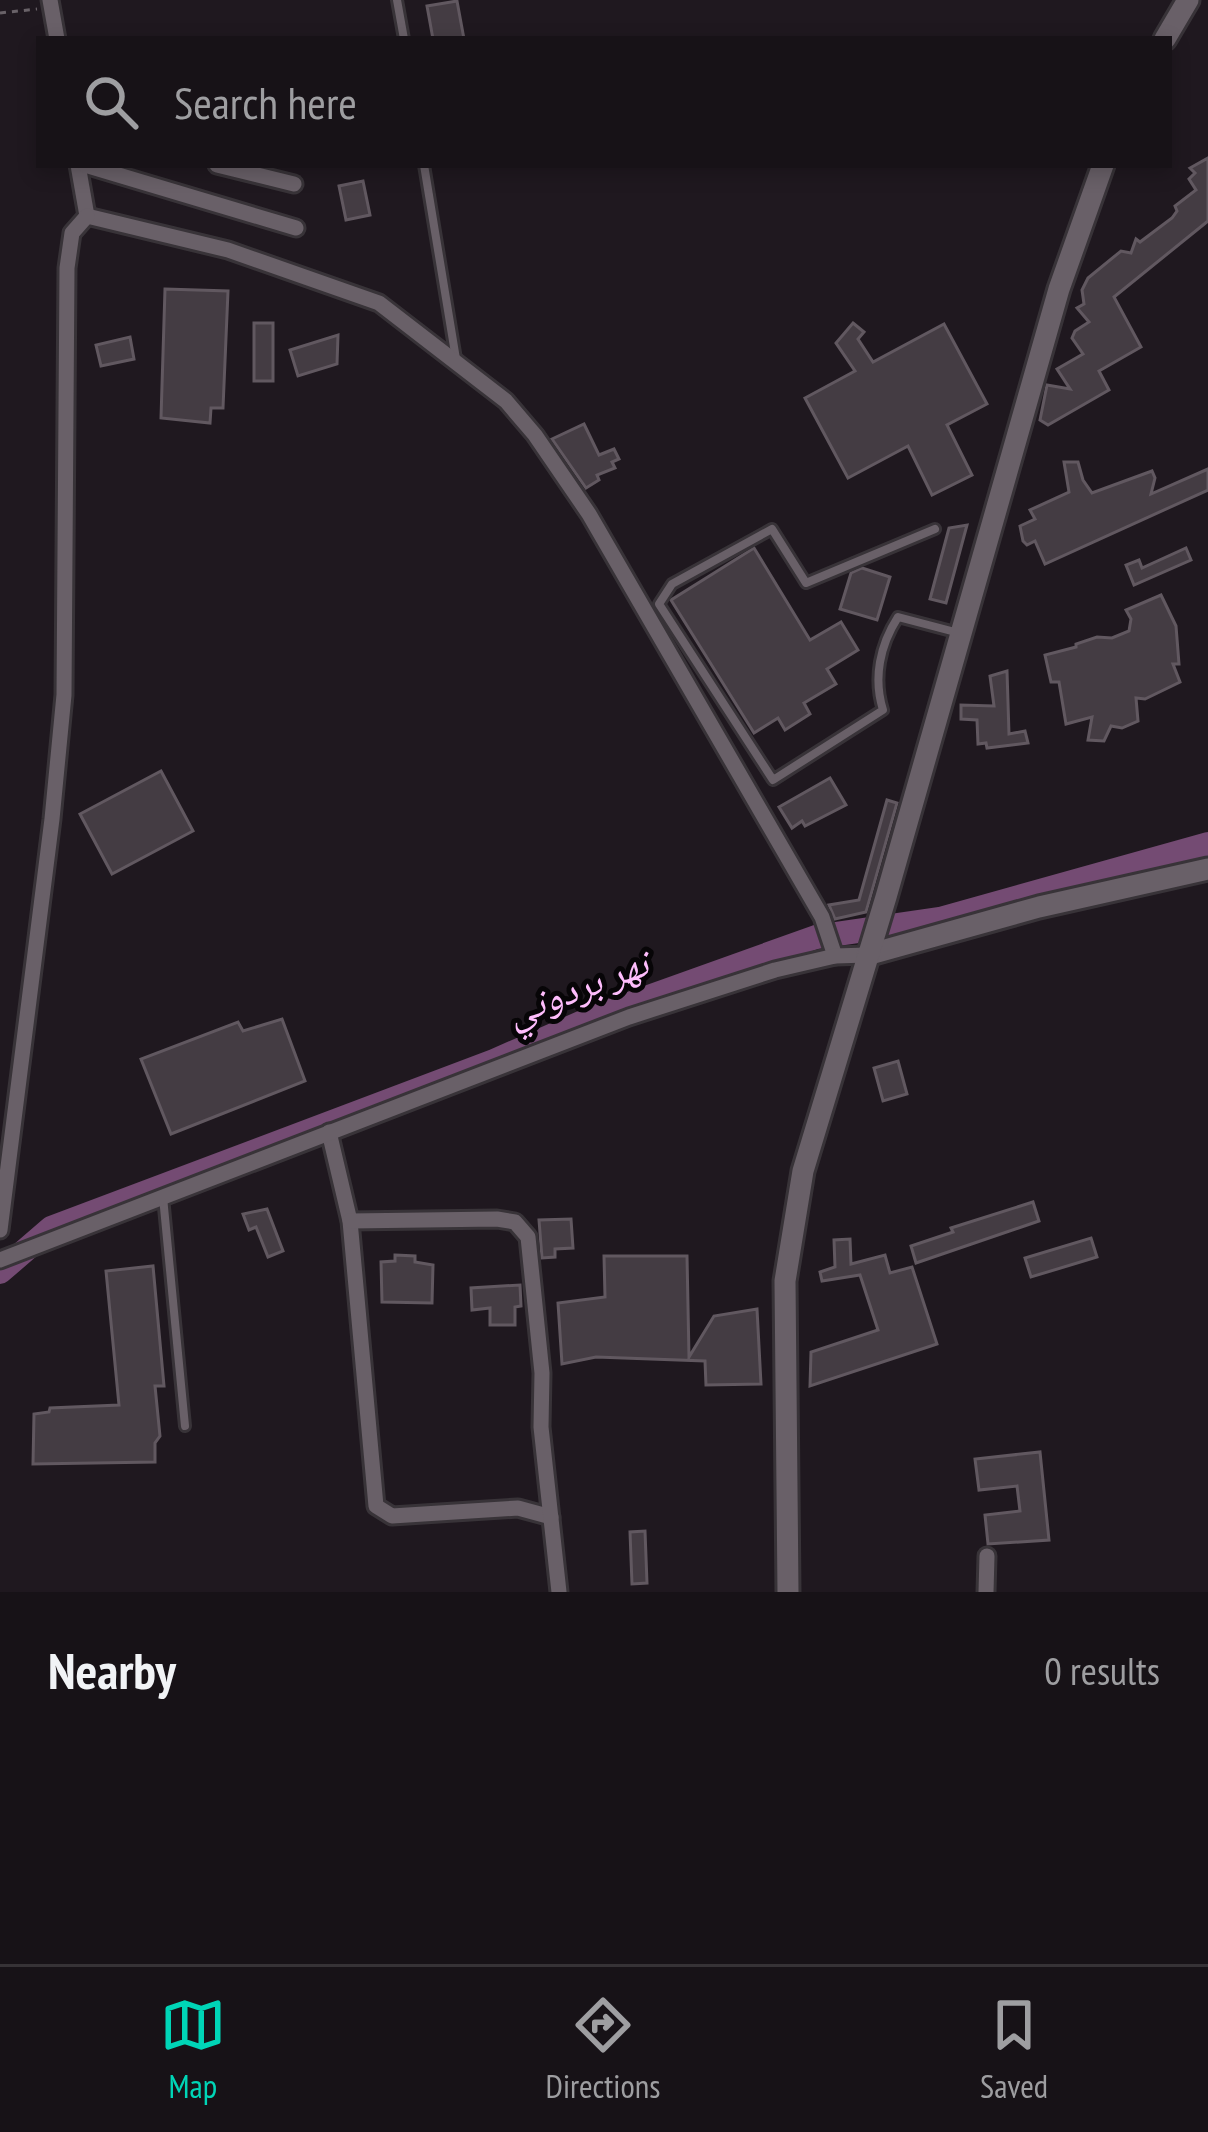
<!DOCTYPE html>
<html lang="en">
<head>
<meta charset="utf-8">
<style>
	body { margin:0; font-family:"PT Sans Narrow","Noto Naskh Arabic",sans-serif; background:#242024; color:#f1f3f6 }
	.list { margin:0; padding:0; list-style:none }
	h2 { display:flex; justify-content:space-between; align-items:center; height:156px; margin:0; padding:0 48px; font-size:51px }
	h2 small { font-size:39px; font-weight:400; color:#9e9ea1 }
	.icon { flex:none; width:66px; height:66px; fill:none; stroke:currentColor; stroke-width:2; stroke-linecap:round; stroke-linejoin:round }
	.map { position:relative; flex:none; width:1208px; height:1592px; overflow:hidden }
	.search { position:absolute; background:#171217; box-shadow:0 6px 18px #0003; left:36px; right:36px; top:36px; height:132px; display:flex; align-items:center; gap:30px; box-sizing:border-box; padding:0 42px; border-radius:0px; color:#9e9ea1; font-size:45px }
	.sheet { height:372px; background:#171217 }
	nav { display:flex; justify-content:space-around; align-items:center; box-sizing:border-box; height:168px; border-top:3px solid #363236; background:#171217; font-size:33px; color:#9e9ea1 }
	nav a { display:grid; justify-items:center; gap:6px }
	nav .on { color:#00d5b7 }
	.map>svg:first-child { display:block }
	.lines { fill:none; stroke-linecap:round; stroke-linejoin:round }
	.river { stroke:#744b73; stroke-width:24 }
	.building { fill:#443c43; stroke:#615860; stroke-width:3 }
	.lane-casing { stroke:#383338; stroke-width:14 }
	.street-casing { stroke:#383338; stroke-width:21 }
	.secondary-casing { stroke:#383338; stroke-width:27 }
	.path { stroke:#696268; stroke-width:3; stroke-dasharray:6 6; stroke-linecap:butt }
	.lane { stroke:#696068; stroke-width:8 }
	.street { stroke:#696068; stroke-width:15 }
	.secondary { stroke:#696068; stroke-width:21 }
	.labels { text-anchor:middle; stroke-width:10; stroke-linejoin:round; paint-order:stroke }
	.water-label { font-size:39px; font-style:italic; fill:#febdfc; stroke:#070507 }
</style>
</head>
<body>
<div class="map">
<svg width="1208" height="1592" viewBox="0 0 1208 1592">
	<rect width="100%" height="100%" fill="#1f181f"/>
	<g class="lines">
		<polyline class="river" points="0,1272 51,1228 494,1061 601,1014 816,937 940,919 1208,844"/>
	</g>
	<g class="building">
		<polygon points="457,1 464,39 433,39 427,6"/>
		<polygon points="1208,158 1208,221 1114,297 1141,347 1099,371 1109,390 1048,425 1040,420 1047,385 1070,389 1057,369 1083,354 1072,338 1075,331 1089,322 1077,308 1084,304 1082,290 1088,278 1121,251 1131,253 1136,239 1140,242 1172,218 1177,211 1175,206 1196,190 1189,179 1195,173 1190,168"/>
		<polygon points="363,181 370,215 346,220 339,186"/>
		<polygon points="165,289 228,291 223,408 211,408 210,423 161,418"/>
		<rect x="254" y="323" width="19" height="58"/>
		<polygon points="853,323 864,332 858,339 873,362 944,324 987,404 947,425 972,475 932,495 908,446 848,478 805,398 855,371 836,343"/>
		<polygon points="338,335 337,364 298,376 290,350"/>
		<polygon points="130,337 134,359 101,366 96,345"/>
		<polygon points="584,424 599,455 614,449 619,459 612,462 615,468 597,475 599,480 586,488 552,439"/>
		<polygon points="1064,462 1078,462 1083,480 1092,493 1152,471 1155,478 1151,494 1208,469 1208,490 1045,564 1035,541 1027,545 1023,541 1020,526 1035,519 1030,510 1069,492"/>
		<polygon points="967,525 946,603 930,599 949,528"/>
		<polygon points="754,548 810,640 841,622 858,650 827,669 836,684 804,703 810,714 785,730 778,718 754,733 671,600"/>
		<polygon points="1186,548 1191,560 1134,585 1126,565 1139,560 1142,568"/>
		<polygon points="862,568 890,577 877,620 840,609 851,573"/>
		<polygon points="1161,595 1176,626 1179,664 1173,664 1180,682 1145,699 1136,698 1138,721 1122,728 1111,726 1104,741 1088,740 1092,717 1066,724 1059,682 1051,682 1045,655 1076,647 1076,644 1097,637 1112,638 1129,631 1131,619 1126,610"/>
		<polygon points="1007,671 1009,734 1025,731 1028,743 987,748 986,743 978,744 977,720 961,719 961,705 994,706 990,676"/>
		<polygon points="161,771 193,831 112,874 80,814"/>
		<polygon points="830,778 846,805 805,826 802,821 792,828 779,807"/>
		<polygon points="887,800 897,803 866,912 835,919 829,905 859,900"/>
		<polygon points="282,1019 305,1081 171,1134 141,1059 238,1022 243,1031"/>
		<polygon points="898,1061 907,1094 883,1101 874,1068"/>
		<polygon points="1033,1202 1039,1221 916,1263 911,1246 953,1232 951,1228"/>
		<polygon points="267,1209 283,1251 268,1257 256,1227 249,1230 243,1214"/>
		<polygon points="571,1219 573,1248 555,1249 555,1257 542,1258 539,1220"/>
		<polygon points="1091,1238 1097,1257 1031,1277 1025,1258"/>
		<polygon points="850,1239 851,1264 885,1255 890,1273 912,1267 937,1344 810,1386 811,1352 878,1330 860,1275 822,1281 820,1272 835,1267 834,1240"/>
		<polygon points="395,1255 415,1256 415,1262 433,1265 432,1303 382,1302 381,1262 395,1261"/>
		<polygon points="604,1256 687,1256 689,1357 714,1316 757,1309 761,1384 706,1385 705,1361 596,1357 562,1364 558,1303 605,1297"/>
		<polygon points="153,1266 164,1386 155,1386 160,1436 155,1443 155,1462 33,1464 34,1414 49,1412 50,1408 119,1405 106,1271"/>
		<polygon points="520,1285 521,1306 515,1307 515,1325 490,1325 490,1308 472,1310 471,1288"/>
		<polygon points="1040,1452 1049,1540 988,1544 985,1515 1020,1511 1017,1486 979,1490 975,1459"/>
		<polygon points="645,1531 647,1583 632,1584 630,1532"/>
	</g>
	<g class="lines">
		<defs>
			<g id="lane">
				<polyline points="397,0 404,39"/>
				<polyline points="424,165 456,359"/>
				<path d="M935 529 806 583 772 529 672 584 659 604 773 780 883 710C873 678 880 645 898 617L959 633"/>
				<polyline points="163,1197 185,1426"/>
			</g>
			<g id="street">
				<polyline points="50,0 57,39"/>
				<polyline points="78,165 87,216"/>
				<polyline points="85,165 296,228"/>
				<polyline points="217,165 294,184"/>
				<polyline points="87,216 228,250 379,303 506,401 535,435 589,514 822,917 835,956"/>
				<polyline points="329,1132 350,1221 376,1506 392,1516 518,1508 551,1517"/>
				<polyline points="350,1221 497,1219 515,1222 528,1237 542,1373 541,1427 559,1592"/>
				<polyline points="0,1230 52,819 64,695 67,268 72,233 87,216"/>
				<polyline points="0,1260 629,1017 775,970 835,956 867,955"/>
				<polyline points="986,1592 987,1556"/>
			</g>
			<g id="secondary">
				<polyline points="1165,39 1188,0"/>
				<polyline points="867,955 1039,907 1208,869"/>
				<polyline points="788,1592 785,1281 803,1171 886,897 1059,289 1103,165"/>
			</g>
		</defs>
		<use href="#lane" class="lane-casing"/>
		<use href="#street" class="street-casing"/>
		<use href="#secondary" class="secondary-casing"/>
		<polyline class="path" points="0,13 37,9"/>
		<use href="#lane" class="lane"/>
		<use href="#street" class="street"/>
		<use href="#secondary" class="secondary"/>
	</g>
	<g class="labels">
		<g class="water-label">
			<text transform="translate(577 987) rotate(-21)" y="14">نهر بردوني</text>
		</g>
	</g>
</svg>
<div class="search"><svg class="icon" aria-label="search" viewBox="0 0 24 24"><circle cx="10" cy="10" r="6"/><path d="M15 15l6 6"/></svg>Search here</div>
</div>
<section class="sheet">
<h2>Nearby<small>0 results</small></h2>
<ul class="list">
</ul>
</section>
<nav>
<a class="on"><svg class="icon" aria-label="map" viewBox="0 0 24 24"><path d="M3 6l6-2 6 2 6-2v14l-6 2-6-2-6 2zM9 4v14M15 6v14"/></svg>Map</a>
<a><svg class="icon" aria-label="directions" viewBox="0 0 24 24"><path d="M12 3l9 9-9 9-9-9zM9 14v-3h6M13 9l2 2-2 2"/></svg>Directions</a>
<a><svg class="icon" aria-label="saved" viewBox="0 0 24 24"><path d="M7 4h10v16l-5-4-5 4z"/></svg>Saved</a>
</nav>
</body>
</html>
